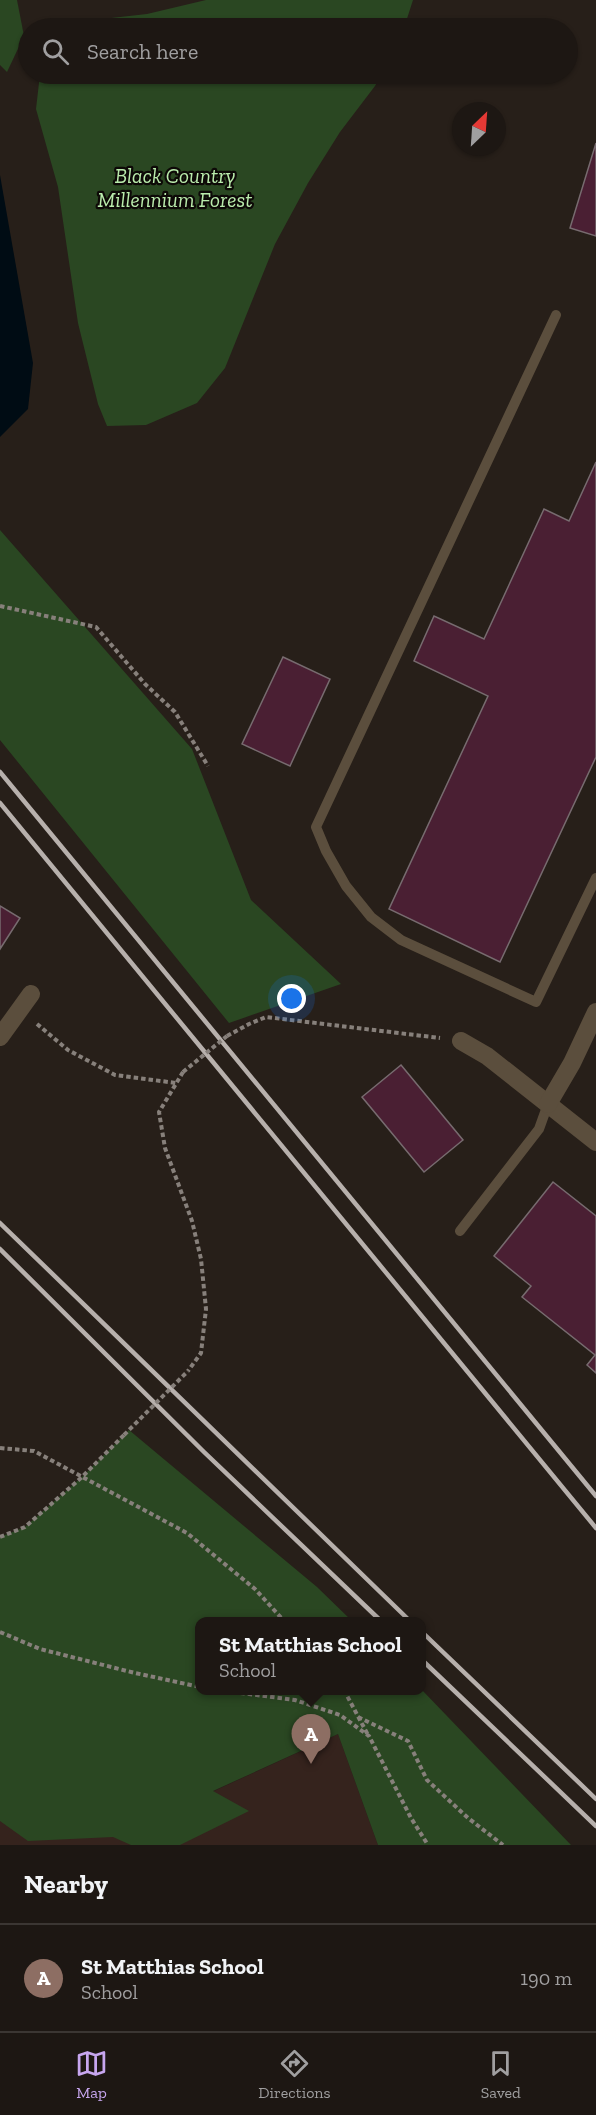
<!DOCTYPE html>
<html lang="en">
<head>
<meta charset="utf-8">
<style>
	body { margin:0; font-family:"Zilla Slab",serif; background:#2a2421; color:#f1f3f6 }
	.compass { position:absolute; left:452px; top:102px; width:54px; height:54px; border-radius:50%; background:#1d1713; box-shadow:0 2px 4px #0004; rotate:25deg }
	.you { position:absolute; left:292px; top:999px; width:21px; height:21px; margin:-15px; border:4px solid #fff; border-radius:50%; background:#1a73e8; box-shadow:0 0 0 9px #1a73e833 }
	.badge { display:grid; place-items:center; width:39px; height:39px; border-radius:50%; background:#c7a6ef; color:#fff; font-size:20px; font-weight:700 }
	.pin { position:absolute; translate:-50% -50px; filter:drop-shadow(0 2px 3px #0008) }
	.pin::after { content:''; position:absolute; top:32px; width:21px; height:18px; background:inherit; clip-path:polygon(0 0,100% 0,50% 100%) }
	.popup { position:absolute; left:195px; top:1617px; width:231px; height:78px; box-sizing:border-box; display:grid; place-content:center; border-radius:12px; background:#1d1713; filter:drop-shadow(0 2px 4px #0005); font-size:20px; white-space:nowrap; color:#a09fa0 }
	.popup b { font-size:22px; color:#f1f3f6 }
	.popup::after { content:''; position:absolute; left:50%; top:100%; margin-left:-12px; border:12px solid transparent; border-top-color:#1d1713 }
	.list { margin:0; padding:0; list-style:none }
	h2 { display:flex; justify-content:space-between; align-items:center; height:78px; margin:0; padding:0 24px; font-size:26px }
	h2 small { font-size:20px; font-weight:400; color:#a09fa0 }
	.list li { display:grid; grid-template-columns:39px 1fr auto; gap:18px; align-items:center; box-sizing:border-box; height:108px; padding:0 24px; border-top:2px solid #3b3633 }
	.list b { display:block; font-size:22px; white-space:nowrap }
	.list p { margin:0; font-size:20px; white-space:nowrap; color:#a09fa0 }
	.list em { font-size:20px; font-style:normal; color:#a09fa0 }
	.icon { flex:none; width:33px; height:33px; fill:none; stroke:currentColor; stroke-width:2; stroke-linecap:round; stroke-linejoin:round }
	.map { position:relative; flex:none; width:596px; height:1845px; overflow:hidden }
	.search { position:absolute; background:#1d1713; box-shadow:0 2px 4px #0004; left:18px; right:18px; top:18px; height:66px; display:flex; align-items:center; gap:15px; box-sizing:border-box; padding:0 21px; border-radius:33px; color:#a09fa0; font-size:22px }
	.sheet { height:186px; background:#1d1713 }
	nav { display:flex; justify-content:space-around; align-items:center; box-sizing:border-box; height:84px; border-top:2px solid #3b3633; background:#1d1713; font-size:16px; color:#a09fa0 }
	nav a { display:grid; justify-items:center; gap:3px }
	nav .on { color:#c7a6ef }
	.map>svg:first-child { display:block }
	.education { fill:#35231d }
	.green { fill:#2a4722 }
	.water { fill:#000c14 }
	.building { fill:#4a1f33; stroke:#776b6f; stroke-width:1.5 }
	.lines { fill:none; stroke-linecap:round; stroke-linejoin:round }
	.path { stroke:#87807b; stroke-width:4; stroke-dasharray:4.5 3; stroke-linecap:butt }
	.service { stroke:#5b4e3d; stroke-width:10 }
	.minor { stroke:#5b4e3d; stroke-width:18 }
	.rail { stroke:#b7b0ac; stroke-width:4.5 }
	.path-bridge { stroke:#87807b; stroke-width:4; stroke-dasharray:4.5 3; stroke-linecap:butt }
	.labels { text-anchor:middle; stroke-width:4.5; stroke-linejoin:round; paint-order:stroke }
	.park-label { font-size:21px; font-style:italic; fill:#baecac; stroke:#0d0907 }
</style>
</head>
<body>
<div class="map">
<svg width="596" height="1845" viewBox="0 0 596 1845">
	<rect width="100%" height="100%" fill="#271f19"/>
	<polygon class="education" points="338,1734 378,1845 0,1845 0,1794 114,1837"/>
	<g class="green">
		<polygon points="0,0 17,0 24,36 7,72 0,65"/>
		<polygon points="206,0 413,0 404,28 78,28 93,20 147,14"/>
		<polygon points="40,74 382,74 375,86 340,132 308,183 275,244 225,368 197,403 146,425 107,426 98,404 78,323 58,187 36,109"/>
		<polygon points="0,530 192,749 251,900 341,984 229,1023 0,740"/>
		<polygon points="129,1430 317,1587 352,1621 200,1622 200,1690 422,1690 571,1845 378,1845 338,1734 213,1791 249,1811 180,1845 131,1845 113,1837 28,1841 0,1821 0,1537 25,1527 82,1477"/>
	</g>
	<polygon class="water" points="0,175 33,363 28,409 0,437"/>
	<g class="building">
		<polygon points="596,143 596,236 570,228"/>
		<polygon points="596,462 596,757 500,962 389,909 488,696 414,661 434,616 484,639 544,509 569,521"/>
		<polygon points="283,657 330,679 290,766 242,744"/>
		<polygon points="0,906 20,918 0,949"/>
		<polygon points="401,1065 463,1140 424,1172 362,1097"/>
		<polygon points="553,1182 596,1216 596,1373 587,1365 595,1355 522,1297 531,1286 494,1256"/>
	</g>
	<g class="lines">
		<g class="path">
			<polyline points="0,606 96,627 145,684 175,712 208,766"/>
			<polyline points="37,1024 68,1050 115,1075 176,1083"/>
			<polyline points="227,1036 249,1024 266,1017 440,1038"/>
			<polyline points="183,1072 159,1112 165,1148 192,1221 201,1259 206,1309 201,1353 188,1371"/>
			<polyline points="0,1448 34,1451 187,1533 255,1589 285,1622"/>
			<polyline points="0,1537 25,1527 82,1477 124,1435"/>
			<polyline points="0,1632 40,1649 135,1673 200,1687"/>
			<polyline points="218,1690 295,1700 340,1715 369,1736 411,1818 428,1845"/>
			<polyline points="344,1690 368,1735"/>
			<polyline points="358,1717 408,1741 427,1780 468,1818 503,1845"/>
		</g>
		<g class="service">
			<polyline points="556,315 316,827 326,851 346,886 371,917 401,940 536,1002 596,878"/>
			<polyline points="460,1231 539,1129 548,1104"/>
		</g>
		<g class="minor">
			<polyline points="0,1037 31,994"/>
			<polyline points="461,1041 487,1056 596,1142"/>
			<polyline points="548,1104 572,1063 596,1012"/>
		</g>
		<g class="rail">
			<polyline points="0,772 596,1496"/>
			<polyline points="0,803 596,1528"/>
			<polyline points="0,1223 411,1622"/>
			<polyline points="0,1249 204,1452 382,1622"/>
			<polyline points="422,1632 596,1799"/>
			<polyline points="422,1660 596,1826"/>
		</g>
		<g class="path-bridge">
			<polyline points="183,1072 227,1036"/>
			<polyline points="124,1435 188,1371"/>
		</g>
	</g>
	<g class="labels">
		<g class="park-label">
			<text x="175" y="183">Black Country<tspan x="175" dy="24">Millennium Forest</tspan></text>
		</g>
	</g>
</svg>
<svg class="compass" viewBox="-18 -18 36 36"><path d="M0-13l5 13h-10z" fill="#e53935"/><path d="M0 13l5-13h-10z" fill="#a09fa0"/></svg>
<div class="you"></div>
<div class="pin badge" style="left:311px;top:1764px;background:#8d6e63">A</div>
<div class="popup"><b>St Matthias School</b>School</div>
<div class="search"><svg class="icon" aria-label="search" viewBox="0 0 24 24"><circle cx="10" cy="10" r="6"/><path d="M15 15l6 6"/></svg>Search here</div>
</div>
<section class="sheet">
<h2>Nearby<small></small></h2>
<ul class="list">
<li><span class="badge" style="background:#8d6e63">A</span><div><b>St Matthias School</b><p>School</p></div><em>190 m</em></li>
</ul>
</section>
<nav>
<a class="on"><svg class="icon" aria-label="map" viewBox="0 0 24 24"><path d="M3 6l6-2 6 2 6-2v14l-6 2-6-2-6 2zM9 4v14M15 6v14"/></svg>Map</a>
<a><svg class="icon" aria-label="directions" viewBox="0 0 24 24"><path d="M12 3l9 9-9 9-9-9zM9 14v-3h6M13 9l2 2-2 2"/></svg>Directions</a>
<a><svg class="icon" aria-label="saved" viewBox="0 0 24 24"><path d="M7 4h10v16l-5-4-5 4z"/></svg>Saved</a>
</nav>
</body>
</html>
